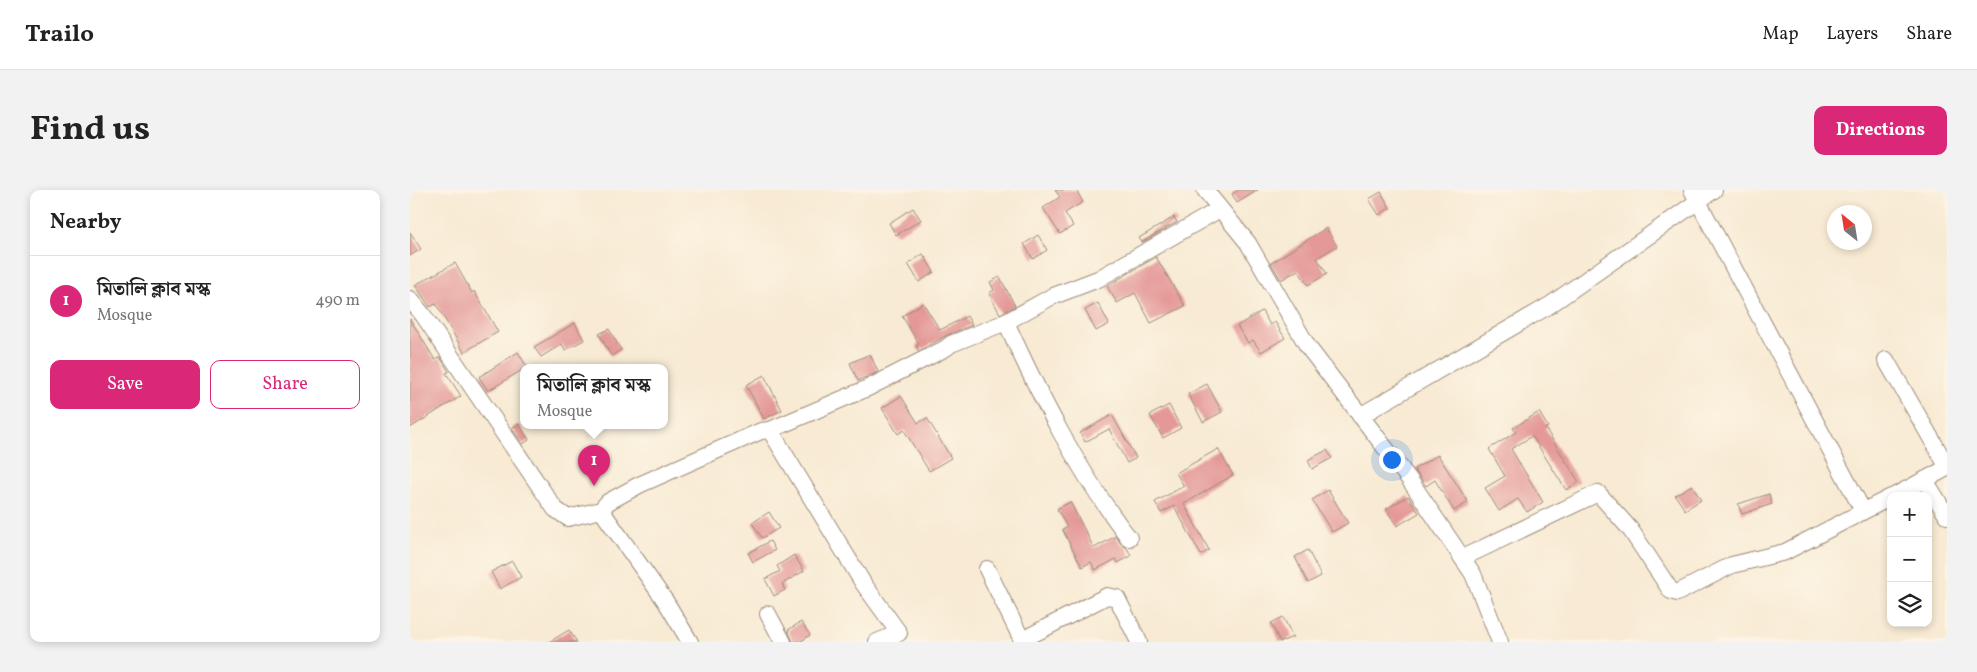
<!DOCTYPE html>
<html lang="en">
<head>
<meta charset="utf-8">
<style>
	body { margin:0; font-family:Vollkorn,"Noto Serif Bengali",serif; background:#f2f2f2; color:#222 }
	.controls { position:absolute; right:15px; bottom:15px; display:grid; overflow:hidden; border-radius:10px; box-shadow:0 2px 8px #0003 }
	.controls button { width:45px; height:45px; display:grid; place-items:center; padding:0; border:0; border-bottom:1px solid #e0e0e0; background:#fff; color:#222; font:25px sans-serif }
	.compass { position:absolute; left:1417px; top:15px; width:45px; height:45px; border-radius:50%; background:#fff; box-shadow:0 2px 8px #0003; rotate:330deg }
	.you { position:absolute; left:981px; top:269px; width:18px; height:18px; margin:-12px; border:4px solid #fff; border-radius:50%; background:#1a73e8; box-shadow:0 0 0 8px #1a73e833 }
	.badge { display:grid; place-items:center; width:32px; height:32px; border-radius:50%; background:#db2777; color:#fff; font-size:16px; font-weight:700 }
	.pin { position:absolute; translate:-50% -41px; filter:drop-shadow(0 1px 2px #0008) }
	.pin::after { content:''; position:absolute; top:26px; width:18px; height:15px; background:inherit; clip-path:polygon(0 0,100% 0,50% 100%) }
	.popup { position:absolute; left:110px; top:174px; width:148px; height:65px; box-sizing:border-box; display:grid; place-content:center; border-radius:10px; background:#fff; filter:drop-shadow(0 1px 4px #0005); font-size:16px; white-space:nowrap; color:#767676 }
	.popup b { font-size:19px; color:#222 }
	.popup::after { content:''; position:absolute; left:50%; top:100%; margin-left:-10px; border:10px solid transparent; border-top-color:#fff }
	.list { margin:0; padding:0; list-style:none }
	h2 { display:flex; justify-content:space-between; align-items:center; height:65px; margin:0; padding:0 20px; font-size:21px }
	h2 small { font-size:16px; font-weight:400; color:#767676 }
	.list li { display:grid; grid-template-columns:32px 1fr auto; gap:15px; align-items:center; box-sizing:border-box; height:90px; padding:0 20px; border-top:1px solid #e0e0e0 }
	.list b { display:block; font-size:19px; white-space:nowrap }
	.list p { margin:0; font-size:16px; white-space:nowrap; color:#767676 }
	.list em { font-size:16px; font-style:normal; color:#767676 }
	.actions { display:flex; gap:10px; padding:15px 20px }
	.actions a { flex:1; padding:11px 0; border:1px solid #db2777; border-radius:10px; text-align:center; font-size:18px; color:#db2777 }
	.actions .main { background:#db2777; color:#fff }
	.icon { flex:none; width:28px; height:28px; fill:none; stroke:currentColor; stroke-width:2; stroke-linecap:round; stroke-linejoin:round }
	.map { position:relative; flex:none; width:1537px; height:452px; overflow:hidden; border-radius:10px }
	header { display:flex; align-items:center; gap:30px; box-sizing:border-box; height:70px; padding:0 25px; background:#fff; border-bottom:1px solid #e0e0e0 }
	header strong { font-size:24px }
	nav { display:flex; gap:28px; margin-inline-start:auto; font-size:18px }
	.intro { display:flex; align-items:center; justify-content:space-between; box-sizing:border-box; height:120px; padding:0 30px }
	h1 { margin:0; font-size:35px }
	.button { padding:12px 22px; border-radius:10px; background:#db2777; color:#fff; font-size:18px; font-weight:700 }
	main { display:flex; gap:30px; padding:0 30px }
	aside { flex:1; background:#fff; border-radius:10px; box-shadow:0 2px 8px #0003 }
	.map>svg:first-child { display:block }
	.building { fill:#e49997 }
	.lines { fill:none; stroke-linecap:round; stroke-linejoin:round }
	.minor-casing { stroke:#9a8a78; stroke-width:18 }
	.minor { stroke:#fff; stroke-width:16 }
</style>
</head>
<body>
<header>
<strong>Trailo</strong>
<nav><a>Map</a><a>Layers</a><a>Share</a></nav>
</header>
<div class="intro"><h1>Find us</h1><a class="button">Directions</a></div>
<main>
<aside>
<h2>Nearby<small></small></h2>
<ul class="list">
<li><span class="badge">1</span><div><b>মিতালি ক্লাব মস্ক</b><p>Mosque</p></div><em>490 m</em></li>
</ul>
<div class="actions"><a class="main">Save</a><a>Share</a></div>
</aside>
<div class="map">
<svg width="1537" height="452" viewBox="0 0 1537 452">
	<rect width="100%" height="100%" fill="#fcf5e5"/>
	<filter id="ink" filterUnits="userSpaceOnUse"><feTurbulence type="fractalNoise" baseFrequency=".02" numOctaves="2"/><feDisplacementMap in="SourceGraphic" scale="10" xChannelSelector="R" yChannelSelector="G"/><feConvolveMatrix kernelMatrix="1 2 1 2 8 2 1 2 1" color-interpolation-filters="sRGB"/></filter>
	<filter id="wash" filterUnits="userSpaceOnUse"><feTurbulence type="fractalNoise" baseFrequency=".0096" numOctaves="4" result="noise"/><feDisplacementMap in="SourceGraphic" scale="20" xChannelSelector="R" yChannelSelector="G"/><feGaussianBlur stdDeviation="1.12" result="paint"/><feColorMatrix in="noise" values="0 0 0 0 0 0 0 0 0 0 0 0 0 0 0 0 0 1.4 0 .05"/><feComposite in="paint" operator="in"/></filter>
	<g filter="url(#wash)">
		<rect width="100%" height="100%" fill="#f8ead3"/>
		<g id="blocks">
			<g class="building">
				<polygon points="645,0 666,0 673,12 655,23 663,36 650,44 633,18 650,7"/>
				<polygon points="828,0 848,0 827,13 822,4"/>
				<polygon points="971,2 980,18 969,25 959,9"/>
				<polygon points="503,18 511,30 486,45 479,33"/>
				<polygon points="764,27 767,32 732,52 729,48"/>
				<polygon points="916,38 927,56 907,68 917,84 898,95 888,80 871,90 861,73"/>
				<polygon points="0,42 11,59 0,66"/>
				<polygon points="628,45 637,60 623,69 614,54"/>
				<polygon points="513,64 524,82 509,92 498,74"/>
				<polygon points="746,67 775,116 741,133 725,103 707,113 697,96"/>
				<polygon points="45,73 62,103 64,101 88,142 54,162 26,114 20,117 5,95"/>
				<polygon points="590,87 605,116 590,124 579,103 584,100 580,92"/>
				<polygon points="513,113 530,140 557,126 562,135 537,145 509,161 506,156 509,154 492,126"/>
				<polygon points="688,113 699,134 686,141 675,120"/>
				<polygon points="852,121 860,135 865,132 875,148 851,162 843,150 838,153 827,136"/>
				<polygon points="0,129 25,170 30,167 39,182 36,183 51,206 0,238"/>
				<polygon points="165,133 174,150 155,160 152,154 131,167 124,157"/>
				<polygon points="199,139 211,160 201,166 189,144"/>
				<polygon points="108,162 117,177 78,201 69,187"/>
				<polygon points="460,164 468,182 448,191 440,173"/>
				<polygon points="354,185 372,220 354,229 336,195"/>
				<polygon points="797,194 812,222 793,232 778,204"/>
				<polygon points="491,206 508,233 517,228 541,268 519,281 494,240 488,244 472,218"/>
				<polygon points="759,215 771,238 753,248 740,225"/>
				<polygon points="1129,222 1138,237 1135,238 1169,292 1156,300 1122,246 1101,259 1133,312 1117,322 1108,309 1089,321 1075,298 1095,286 1079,259 1106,242 1103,238"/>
				<polygon points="702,225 726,268 717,273 699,239 675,252 670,243"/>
				<polygon points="109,234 119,250 113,254 102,238"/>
				<polygon points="808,259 823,285 774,314 799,360 791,365 764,316 751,323 745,312 774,296 766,283"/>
				<polygon points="917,260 922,268 902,279 898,270"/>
				<polygon points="1028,265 1058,312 1044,321 1025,290 1016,296 1004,279"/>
				<polygon points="1282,295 1291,310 1275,320 1265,305"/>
				<polygon points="918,300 938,333 922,342 902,310"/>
				<polygon points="1359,304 1362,314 1332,324 1328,314"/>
				<polygon points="998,306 1009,323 987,336 976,319"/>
				<polygon points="660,312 684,358 706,346 711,354 717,358 721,366 708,373 706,369 685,380 681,372 672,377 652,339 657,337 647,319"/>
				<polygon points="359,322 369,338 352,348 342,333"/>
				<polygon points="360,351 365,360 343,372 338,363"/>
				<polygon points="898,360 911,386 898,393 885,367"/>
				<polygon points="384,365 394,381 372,394 375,400 364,406 355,389 370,381 367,376"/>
				<polygon points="102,371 111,387 90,399 81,382"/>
				<polygon points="873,427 883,447 870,452 861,433"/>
				<polygon points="391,432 400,445 390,452 383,452 378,440"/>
				<polygon points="159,440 167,452 139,452"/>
			</g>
		</g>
	</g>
	<g filter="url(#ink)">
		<use href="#blocks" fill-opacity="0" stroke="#9a8a78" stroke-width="1"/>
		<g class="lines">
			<defs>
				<g id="minor">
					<polyline points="795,0 838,53 898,157 999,289 1063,384 1090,452"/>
					<polyline points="1282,0 1453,321"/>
					<polyline points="0,109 13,125 145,319 158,328 191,320 198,312 229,295 351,241 360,240 458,198 536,158 541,154 596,132 641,107 688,89 810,19"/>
					<path d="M596 132C630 207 669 283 719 348"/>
					<polyline points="1476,170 1537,276"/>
					<polyline points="950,226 1140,115 1304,0"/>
					<polyline points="360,240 453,393 489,443 467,452"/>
					<polyline points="1515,290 1537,326"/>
					<polyline points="1484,306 1537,278"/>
					<polyline points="191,320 256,412 280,452"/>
					<polyline points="1052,368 1188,303 1220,339 1261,401 1267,403 1322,375 1375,362 1481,307"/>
					<polyline points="577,379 612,450 697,406 707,408 729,452"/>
					<polyline points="358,424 373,452"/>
				</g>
			</defs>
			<use href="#minor" class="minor-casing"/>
			<use href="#minor" class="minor"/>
		</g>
	</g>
</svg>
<div class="controls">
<button>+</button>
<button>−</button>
<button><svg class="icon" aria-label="layers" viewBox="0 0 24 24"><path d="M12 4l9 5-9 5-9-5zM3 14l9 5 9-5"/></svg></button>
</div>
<svg class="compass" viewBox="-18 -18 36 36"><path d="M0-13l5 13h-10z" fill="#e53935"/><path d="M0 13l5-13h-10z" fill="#767676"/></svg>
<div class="you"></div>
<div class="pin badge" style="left:184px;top:296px">1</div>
<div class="popup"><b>মিতালি ক্লাব মস্ক</b>Mosque</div>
</div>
</main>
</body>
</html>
